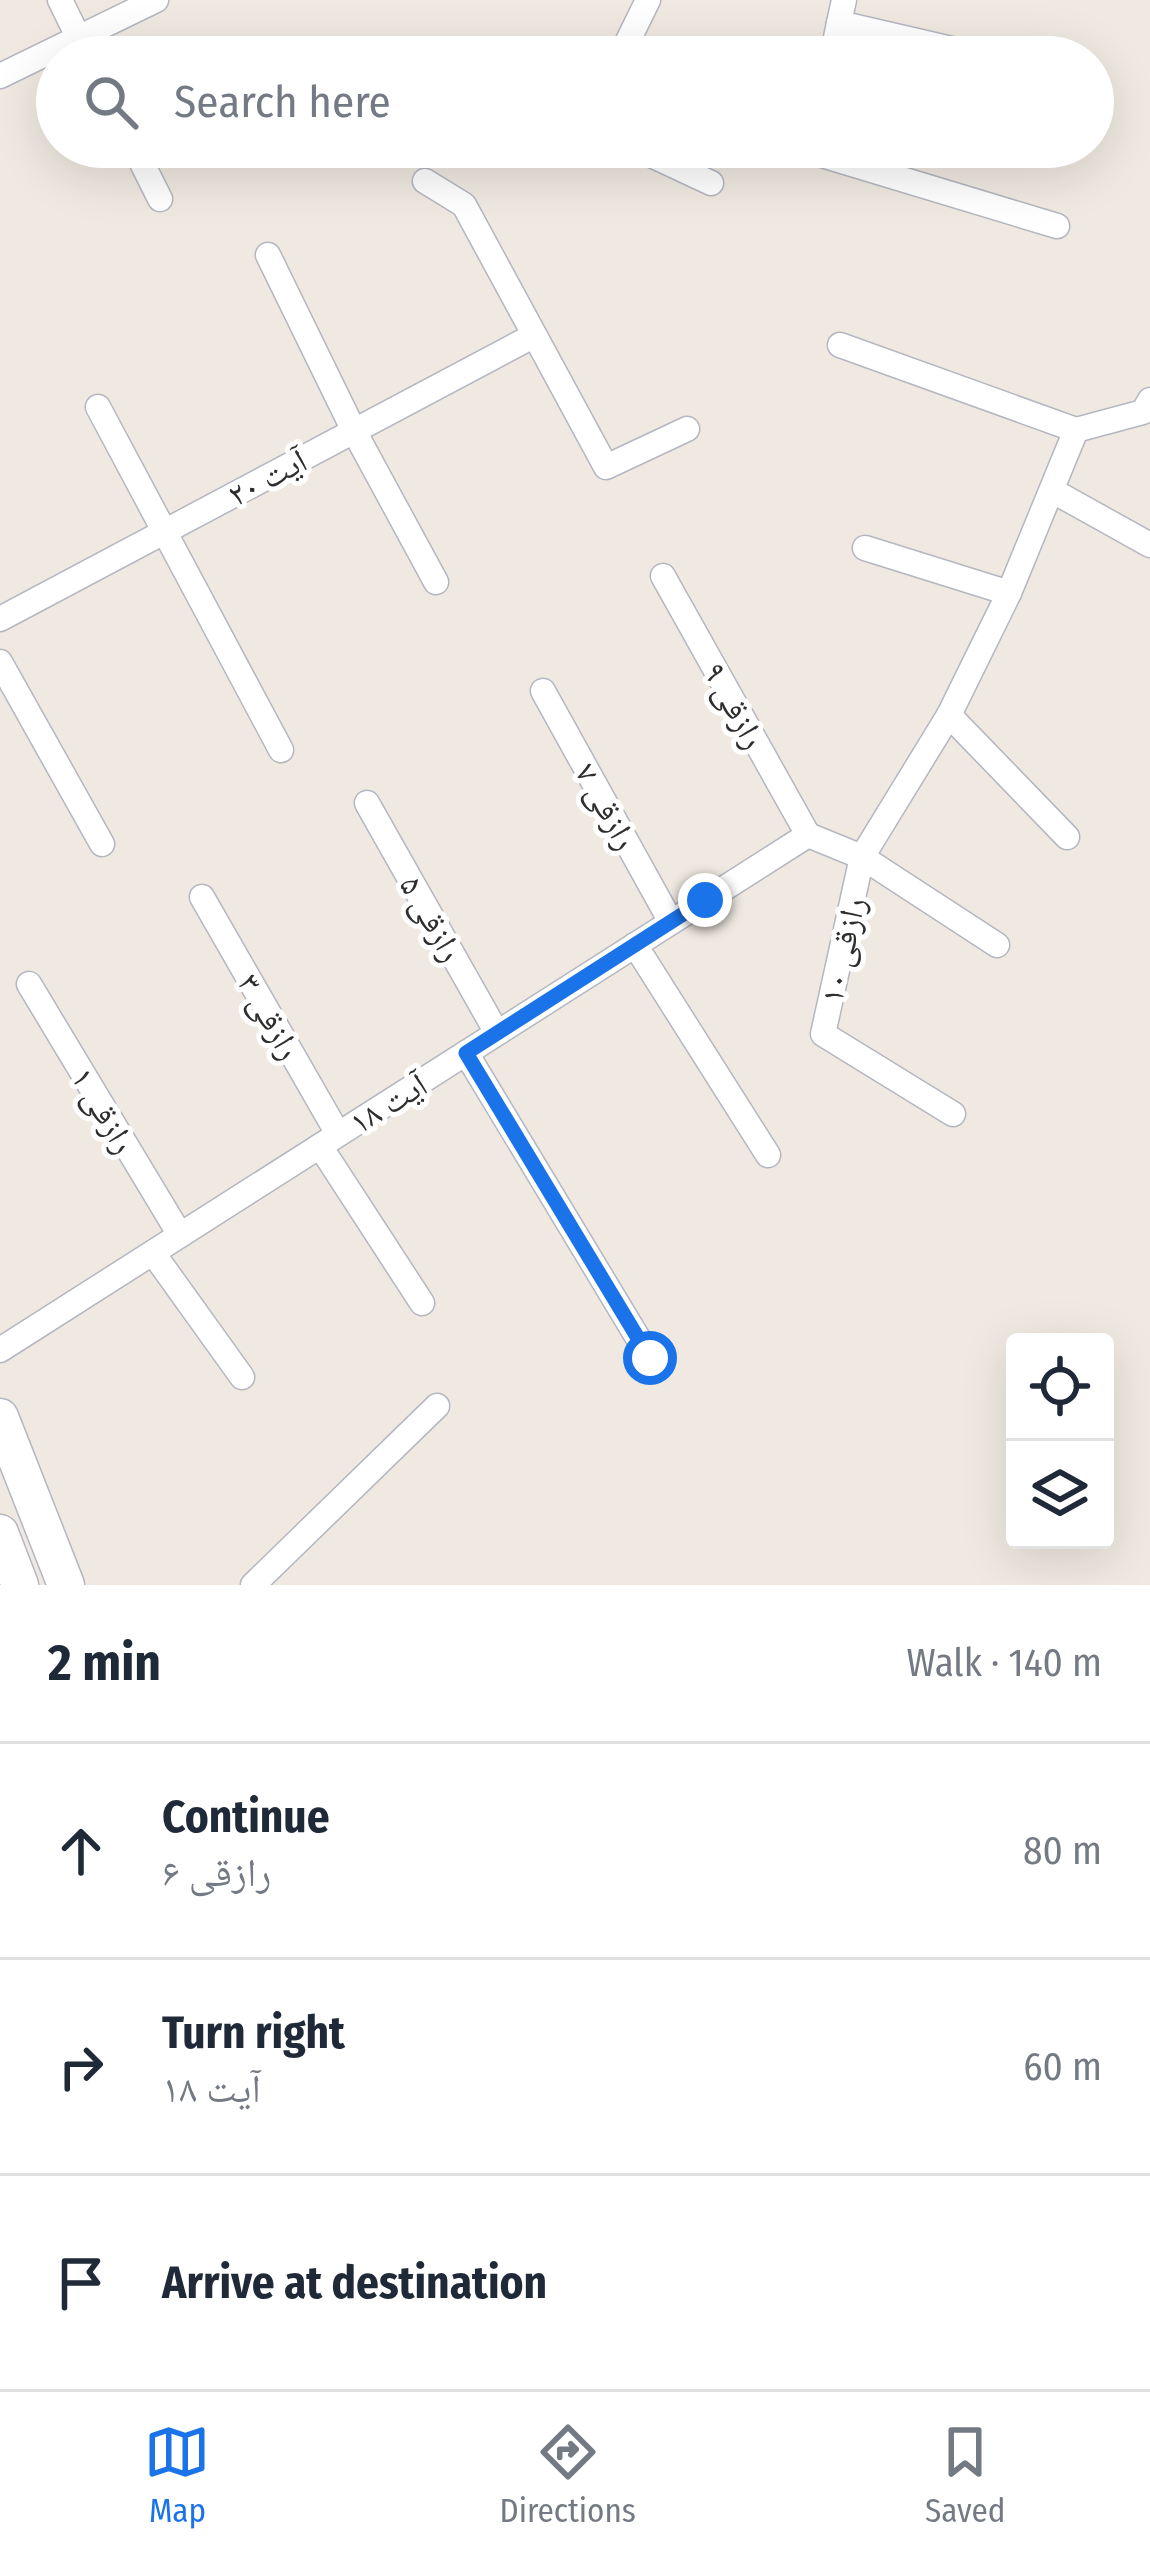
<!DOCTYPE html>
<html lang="en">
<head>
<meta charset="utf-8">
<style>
	body { margin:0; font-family:"Fira Sans Condensed","Noto Naskh Arabic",sans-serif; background:#f6f6f7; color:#1f2937 }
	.controls { position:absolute; right:36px; bottom:36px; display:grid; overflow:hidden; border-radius:12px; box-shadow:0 12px 48px #0002 }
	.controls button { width:108px; height:108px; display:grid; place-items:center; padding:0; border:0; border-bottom:3px solid #e0e1e3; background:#fff; color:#1f2937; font:60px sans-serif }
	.stop { position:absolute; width:36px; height:36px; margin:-27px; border:9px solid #1a73e8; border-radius:50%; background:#fff }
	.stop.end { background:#1a73e8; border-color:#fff; box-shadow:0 3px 12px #0008 }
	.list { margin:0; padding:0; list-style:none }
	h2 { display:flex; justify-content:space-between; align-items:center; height:156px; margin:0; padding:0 48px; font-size:51px }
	h2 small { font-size:39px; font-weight:400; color:#747a83 }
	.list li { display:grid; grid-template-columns:78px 1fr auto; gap:36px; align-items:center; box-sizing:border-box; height:216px; padding:0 48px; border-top:3px solid #e0e1e3 }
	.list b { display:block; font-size:45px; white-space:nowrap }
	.list p { margin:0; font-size:39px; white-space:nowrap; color:#747a83 }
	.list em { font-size:39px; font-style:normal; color:#747a83 }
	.icon { flex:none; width:66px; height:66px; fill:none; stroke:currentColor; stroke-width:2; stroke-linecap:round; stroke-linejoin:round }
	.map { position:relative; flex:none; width:1150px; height:1585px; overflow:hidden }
	.search { position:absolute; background:#fff; box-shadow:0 12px 48px #0002; left:36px; right:36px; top:36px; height:132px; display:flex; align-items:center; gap:30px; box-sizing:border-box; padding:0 42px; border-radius:66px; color:#747a83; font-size:45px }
	.sheet { height:804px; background:#fff }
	nav { display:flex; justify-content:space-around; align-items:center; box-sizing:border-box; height:168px; border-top:3px solid #e0e1e3; background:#fff; font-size:33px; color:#747a83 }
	nav a { display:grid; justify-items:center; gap:6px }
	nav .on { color:#1a73e8 }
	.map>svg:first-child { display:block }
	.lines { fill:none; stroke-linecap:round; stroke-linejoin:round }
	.street-casing { stroke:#b4b7c1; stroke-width:27 }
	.secondary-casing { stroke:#b4b7c1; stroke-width:39 }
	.street { stroke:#fff; stroke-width:24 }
	.secondary { stroke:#fff; stroke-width:36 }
	.route { stroke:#1a73e8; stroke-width:15 }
	.labels { text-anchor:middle; stroke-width:10; stroke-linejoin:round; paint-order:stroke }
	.street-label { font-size:33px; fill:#2e2e2e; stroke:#fff }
</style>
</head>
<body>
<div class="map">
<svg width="1150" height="1585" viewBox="0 0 1150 1585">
	<rect width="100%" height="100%" fill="#efe9e1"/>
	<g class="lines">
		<defs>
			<g id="street">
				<polyline points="60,0 88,57"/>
				<polyline points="844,0 839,23 986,57"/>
				<polyline points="620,57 648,0"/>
				<polyline points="832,57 839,23"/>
				<polyline points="0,76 156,0"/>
				<polyline points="1093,82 1096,83"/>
				<polyline points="134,147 160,199"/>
				<polyline points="634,147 711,183"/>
				<polyline points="813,147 812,152 1057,226"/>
				<polyline points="425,181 464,205 606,467 687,429"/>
				<polyline points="268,255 354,431 436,582"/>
				<polyline points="840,345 1076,430"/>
				<polyline points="98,407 281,750"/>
				<polyline points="1076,430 1143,412 1150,400"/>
				<polyline points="1053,491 1150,545"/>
				<polyline points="865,548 1009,593"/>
				<polyline points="663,576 808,835"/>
				<polyline points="0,619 533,336"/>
				<polyline points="0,662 102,844"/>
				<polyline points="543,691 671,922"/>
				<polyline points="949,715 1067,837"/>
				<polyline points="367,803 497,1033"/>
				<polyline points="808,835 862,857 997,945"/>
				<polyline points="202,897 338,1134"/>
				<polyline points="635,945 768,1155"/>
				<polyline points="29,984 180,1235"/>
				<polyline points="466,1053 650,1358"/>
				<polyline points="953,1114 823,1034 862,857 949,715 1009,593 1076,430"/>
				<polyline points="320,1146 422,1303"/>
				<polyline points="153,1253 242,1377"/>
				<polyline points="0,1350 808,835"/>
				<polyline points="253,1585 437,1406"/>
			</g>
			<g id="secondary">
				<polyline points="0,1417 66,1585"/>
				<polyline points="0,1533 20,1585"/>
			</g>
		</defs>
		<use href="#street" class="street-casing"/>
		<use href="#secondary" class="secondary-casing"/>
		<use href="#street" class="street"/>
		<use href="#secondary" class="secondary"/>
	</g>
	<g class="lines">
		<polyline class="route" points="650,1358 466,1053 705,900"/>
	</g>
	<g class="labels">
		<g class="street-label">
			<text transform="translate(267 477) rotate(-28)" y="12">آیت ۲۰</text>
			<text transform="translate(735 705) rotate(61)" y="12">رازقی ۹</text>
			<text transform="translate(607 806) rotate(61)" y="12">رازقی ۷</text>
			<text transform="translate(432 918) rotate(60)" y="12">رازقی ۵</text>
			<text transform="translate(842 950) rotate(-77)" y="12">رازقی ۱۰</text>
			<text transform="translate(270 1016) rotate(60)" y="12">رازقی ۳</text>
			<text transform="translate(388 1103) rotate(-32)" y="12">آیت ۱۸</text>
			<text transform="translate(104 1110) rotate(59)" y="12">رازقی ۱</text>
		</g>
	</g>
</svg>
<div class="controls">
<button><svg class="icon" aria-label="locate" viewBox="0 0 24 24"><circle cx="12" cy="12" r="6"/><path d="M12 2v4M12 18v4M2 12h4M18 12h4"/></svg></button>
<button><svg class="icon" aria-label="layers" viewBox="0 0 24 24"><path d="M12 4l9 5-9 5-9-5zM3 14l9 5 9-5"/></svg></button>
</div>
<div class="stop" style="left:650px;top:1358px"></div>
<div class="stop end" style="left:705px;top:900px"></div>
<div class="search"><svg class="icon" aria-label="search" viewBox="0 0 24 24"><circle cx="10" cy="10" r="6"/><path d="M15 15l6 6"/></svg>Search here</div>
</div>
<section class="sheet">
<h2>2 min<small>Walk · 140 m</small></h2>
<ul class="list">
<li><svg class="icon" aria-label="ahead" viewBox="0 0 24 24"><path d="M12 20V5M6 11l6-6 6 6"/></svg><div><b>Continue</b><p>رازقی ۶</p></div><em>80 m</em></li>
<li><svg class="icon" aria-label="right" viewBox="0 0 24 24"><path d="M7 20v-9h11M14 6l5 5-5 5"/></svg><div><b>Turn right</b><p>آیت ۱۸</p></div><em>60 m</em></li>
<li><svg class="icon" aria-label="arrive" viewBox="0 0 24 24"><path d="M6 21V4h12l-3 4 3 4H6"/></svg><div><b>Arrive at destination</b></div></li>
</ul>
</section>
<nav>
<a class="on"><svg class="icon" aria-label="map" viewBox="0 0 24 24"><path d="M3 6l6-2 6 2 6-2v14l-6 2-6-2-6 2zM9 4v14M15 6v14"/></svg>Map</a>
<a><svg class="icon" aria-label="directions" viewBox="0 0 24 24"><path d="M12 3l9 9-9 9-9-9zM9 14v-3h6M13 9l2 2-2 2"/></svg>Directions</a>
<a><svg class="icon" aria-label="saved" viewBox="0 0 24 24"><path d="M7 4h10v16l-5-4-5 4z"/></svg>Saved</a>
</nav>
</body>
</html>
